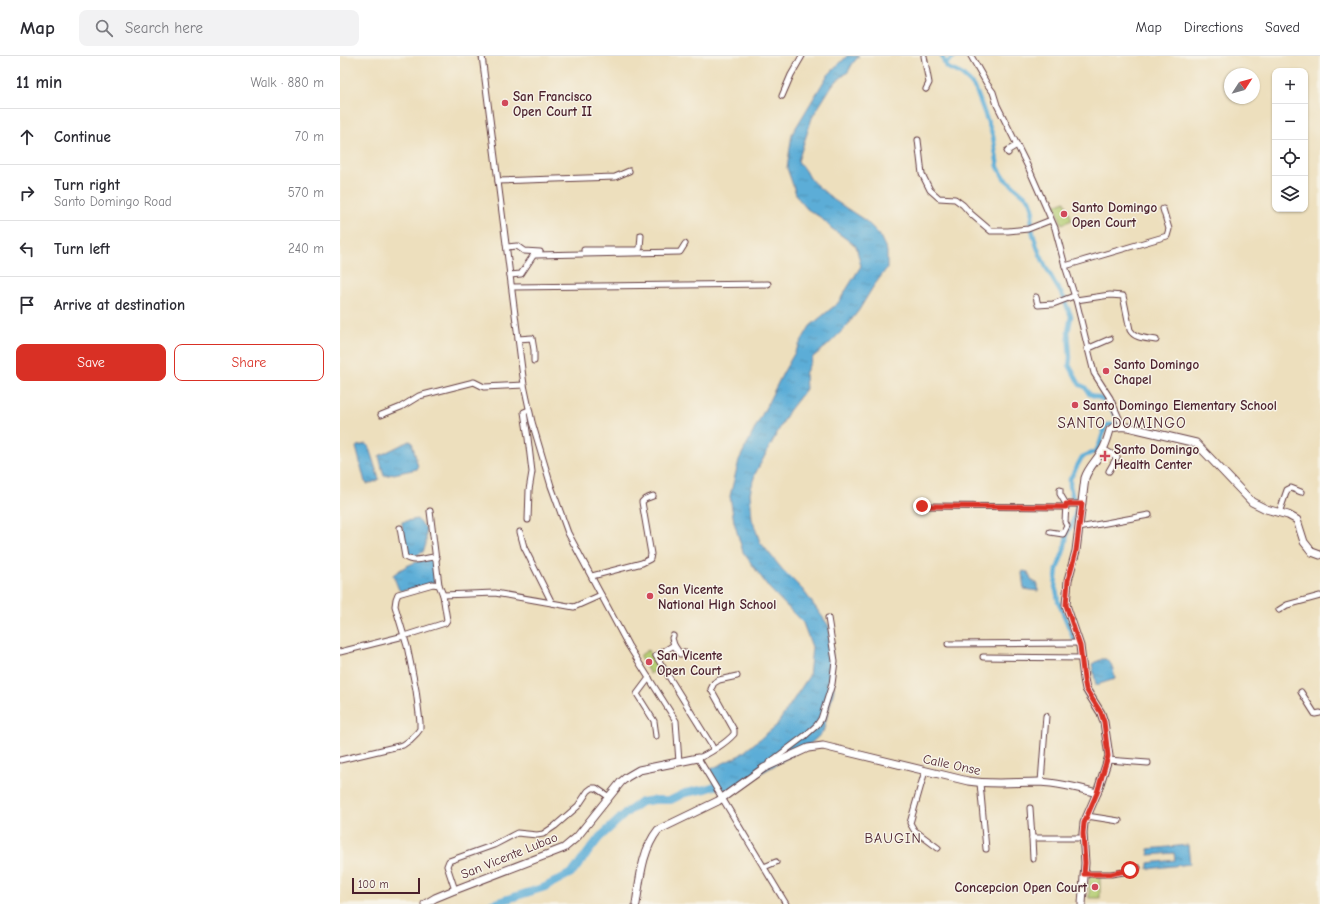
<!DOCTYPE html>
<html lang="en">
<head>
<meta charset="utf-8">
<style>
	body { margin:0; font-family:"Comic Neue",sans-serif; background:#f2f2f3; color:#2b2b33 }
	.controls { position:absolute; right:12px; top:12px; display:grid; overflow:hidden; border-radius:8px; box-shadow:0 1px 3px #0004 }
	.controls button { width:36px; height:36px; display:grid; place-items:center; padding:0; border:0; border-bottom:1px solid #e1e1e2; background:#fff; color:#2b2b33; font:20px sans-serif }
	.compass { position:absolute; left:884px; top:12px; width:36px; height:36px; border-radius:50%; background:#fff; box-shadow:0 1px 3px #0004; rotate:54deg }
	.scale { position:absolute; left:12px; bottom:10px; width:68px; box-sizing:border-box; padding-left:4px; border:2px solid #4a1f2b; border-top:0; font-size:11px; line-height:14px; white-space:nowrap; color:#4a1f2b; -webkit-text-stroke:3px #f7f3e8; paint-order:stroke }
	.stop { position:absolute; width:12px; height:12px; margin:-9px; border:3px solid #d93025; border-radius:50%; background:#fff }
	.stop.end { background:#d93025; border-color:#fff; box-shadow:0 1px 4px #0008 }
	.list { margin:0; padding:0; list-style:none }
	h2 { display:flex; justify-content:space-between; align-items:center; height:52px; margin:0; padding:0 16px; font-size:17px }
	h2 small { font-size:13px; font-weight:400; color:#7c7c81 }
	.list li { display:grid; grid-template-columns:26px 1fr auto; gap:12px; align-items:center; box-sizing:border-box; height:56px; padding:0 16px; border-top:1px solid #e1e1e2 }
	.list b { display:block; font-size:15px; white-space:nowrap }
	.list p { margin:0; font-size:13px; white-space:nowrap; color:#7c7c81 }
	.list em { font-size:13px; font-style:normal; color:#7c7c81 }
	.actions { display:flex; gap:8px; padding:12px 16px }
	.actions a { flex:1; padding:9px 0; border:1px solid #d93025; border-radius:8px; text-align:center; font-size:14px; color:#d93025 }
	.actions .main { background:#d93025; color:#fff }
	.icon { flex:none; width:22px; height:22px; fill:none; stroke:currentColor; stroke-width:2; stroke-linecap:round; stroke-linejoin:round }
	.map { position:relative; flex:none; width:980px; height:848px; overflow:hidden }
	header { display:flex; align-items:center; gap:24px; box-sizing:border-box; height:56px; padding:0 20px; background:#fff; border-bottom:1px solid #e1e1e2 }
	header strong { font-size:19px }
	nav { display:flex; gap:22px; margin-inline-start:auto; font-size:14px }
	.search { width:280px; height:36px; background:#f2f2f3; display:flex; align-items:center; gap:10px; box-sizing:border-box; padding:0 14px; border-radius:8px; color:#7c7c81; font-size:15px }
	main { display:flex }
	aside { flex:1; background:#fff }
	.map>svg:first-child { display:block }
	.green { fill:#b5ce74; stroke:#807650 }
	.water { fill:url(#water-ripples); stroke:#536681 }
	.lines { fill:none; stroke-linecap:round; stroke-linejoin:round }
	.stream { stroke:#5cadd7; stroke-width:1.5 }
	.canal { stroke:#5cadd7; stroke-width:4.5 }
	.river { stroke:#5cadd7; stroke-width:8 }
	.street-casing { stroke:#623c41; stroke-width:7 }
	.secondary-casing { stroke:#623c41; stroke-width:9 }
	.street { stroke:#fff; stroke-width:5 }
	.secondary { stroke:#fff; stroke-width:7 }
	.route { stroke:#d93025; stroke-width:5 }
	.poi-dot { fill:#d1495b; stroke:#f7f3e8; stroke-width:1.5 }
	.labels { text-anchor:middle; stroke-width:3; stroke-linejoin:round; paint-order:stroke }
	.poi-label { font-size:13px; font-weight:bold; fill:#4a1f2b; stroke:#f7f3e8; text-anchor:start }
	.street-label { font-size:13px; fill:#4a1f2b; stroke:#f7f3e8 }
	.neighbourhood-label { font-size:14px; letter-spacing:1px; fill:#4a1f2b; stroke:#f7f3e8 }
	.quarter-label { font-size:15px; letter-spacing:1px; fill:#4a1f2b; stroke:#f7f3e8 }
</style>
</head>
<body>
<header>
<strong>Map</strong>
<div class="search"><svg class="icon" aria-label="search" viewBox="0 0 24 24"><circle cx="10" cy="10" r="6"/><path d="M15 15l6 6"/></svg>Search here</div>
<nav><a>Map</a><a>Directions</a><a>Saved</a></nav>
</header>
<main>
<aside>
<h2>11 min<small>Walk · 880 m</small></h2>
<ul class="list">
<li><svg class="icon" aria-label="ahead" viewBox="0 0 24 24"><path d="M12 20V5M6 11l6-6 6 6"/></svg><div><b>Continue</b></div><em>70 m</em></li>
<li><svg class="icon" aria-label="right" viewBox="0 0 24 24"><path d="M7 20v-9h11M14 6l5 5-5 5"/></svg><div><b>Turn right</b><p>Santo Domingo Road</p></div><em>570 m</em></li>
<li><svg class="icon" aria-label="left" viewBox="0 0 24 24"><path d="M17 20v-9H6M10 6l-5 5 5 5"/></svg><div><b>Turn left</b></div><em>240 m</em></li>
<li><svg class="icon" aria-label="arrive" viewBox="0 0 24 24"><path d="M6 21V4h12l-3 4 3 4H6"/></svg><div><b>Arrive at destination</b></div></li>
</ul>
<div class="actions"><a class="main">Save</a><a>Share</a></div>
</aside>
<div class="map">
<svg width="980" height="848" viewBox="0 0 980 848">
	<defs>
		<pattern id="water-ripples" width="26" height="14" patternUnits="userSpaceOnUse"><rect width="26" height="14" fill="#5cadd7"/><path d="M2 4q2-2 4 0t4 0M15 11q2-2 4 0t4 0" fill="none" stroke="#4e8caf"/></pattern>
	</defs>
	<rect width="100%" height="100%" fill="#f7f3e8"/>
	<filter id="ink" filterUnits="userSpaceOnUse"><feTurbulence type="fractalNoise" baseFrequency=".025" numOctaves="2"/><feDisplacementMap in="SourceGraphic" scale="8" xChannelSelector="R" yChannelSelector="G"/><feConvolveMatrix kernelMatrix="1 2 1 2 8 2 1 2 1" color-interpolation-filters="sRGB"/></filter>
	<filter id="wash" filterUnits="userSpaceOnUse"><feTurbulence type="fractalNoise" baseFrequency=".012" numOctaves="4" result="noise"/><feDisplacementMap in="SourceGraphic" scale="16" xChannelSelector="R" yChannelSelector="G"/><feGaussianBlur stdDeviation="0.9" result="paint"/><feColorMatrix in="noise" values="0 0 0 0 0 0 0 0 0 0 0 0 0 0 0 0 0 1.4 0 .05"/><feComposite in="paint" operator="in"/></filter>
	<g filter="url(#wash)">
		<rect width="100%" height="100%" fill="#eddfbd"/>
		<g class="green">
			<polygon points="725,145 732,164 722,168 715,149"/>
			<polygon points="308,594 319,612 310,618 299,600"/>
			<rect x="749" y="819" width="11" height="23"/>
		</g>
		<g class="water">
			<polygon points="507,0 519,0 513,7 508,16 493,28 476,55 472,62 458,105 473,126 494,144 526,165 539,178 547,195 547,212 533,231 519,254 506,271 488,289 473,301 465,318 466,333 449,355 415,418 410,437 412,463 420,486 442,513 463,534 489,570 492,595 494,634 483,676 468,690 383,739 367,715 400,699 436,670 469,620 472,591 463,567 429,532 403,496 394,466 390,440 399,404 443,317 470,270 498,247 521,210 516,190 491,172 480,161 467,153 457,141 447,112 452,78 487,20"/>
			<polygon points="69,385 72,386 78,411 77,413 44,420 39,400"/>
			<polygon points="26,388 28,389 39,423 37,425 28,428 25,426 16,391 17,390"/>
			<polygon points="77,463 86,472 86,488 83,496 75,500 68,498 63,481 62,466"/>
			<path d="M89 503 94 506 96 525 93 527 62 535 59 534 53 519C66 509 74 506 89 503Z"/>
			<polygon points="683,515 688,516 691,524 698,528 698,535 684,533 682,517"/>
			<polygon points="762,603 766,603 771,608 773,613 775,623 756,629 752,608"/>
			<polygon points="848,789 850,808 808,813 808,807 835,804 834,797 809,799 808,793"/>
		</g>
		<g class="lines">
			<polyline class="stream" points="745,638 756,655"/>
			<g class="canal">
				<polyline points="602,0 606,11 621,18 630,26 636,34 653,80 658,111 664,122 690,144 693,153 691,170"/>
				<polyline points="605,8 615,0"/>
				<path d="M692 173C697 198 711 221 724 242"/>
				<polyline points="725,246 731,260 728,276 730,302 729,309 740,329 745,331 749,338 767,345 778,364 777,368 767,369 765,371 759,390 756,395 742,401 730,423 730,430 732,439 736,444 737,450 732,470 728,474 724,494 717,513 715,531 717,538 718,545 735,586"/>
			</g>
			<polyline class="river" points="152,848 205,831 233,816 259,782 286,757 301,746 314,744 331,744 345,737 366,733 381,728"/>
		</g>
	</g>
	<g filter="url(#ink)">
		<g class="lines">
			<defs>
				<g id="street">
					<polyline points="142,0 184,329 192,366 211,430 228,477 288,589 336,665 339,706"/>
					<polyline points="584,0 589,27 586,33"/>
					<polyline points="631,0 647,28 653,36 657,49 689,113 715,172 725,210 736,244 754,317 770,342 783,371"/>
					<polyline points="442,40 451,19 462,0"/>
					<polyline points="578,84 582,118 590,134 599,142 615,143 623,149 631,158 651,175 668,175 688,173 711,164"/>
					<polyline points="668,97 667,95 677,89"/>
					<polyline points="158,125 275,121 289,115"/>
					<polyline points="167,191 177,190 184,195 200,196"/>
					<polyline points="244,194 298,194 300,192 301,179"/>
					<polyline points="725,210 827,180 829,173 823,153"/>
					<polyline points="170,219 181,218 193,200 195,199 340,196 345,188"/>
					<polyline points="172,231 428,228"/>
					<polyline points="696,241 698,249 713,248 734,240"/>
					<path d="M736 244 770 239 783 240 790 274C795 283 807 282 816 284"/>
					<polyline points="178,283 192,282 194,294 194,305"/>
					<polyline points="747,293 770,283"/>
					<polyline points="41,359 61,351 79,340 134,326 144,331 184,329"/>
					<polyline points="763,393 777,401 769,415"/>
					<polyline points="720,434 720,438 726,448"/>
					<polyline points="582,450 725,451"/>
					<polyline points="90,455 99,529 103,539 155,537 234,551 261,539"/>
					<polyline points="939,457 947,434 951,432 961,436"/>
					<polyline points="188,464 189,434 192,416 188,382 184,356 189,354"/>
					<path d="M60 472 65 501C73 507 84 502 94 501L97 502"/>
					<polyline points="739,472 809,459"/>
					<polyline points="180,476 184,491 212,547"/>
					<polyline points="710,476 723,478 727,470 725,466 726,448 742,448"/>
					<polyline points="252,520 302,507 310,503 311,498 302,446 305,443 313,440"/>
					<polyline points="939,554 947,549 980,540"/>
					<polyline points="333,580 332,582 334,589"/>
					<polyline points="608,588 739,587"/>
					<polyline points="0,596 64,580 105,567 107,564 103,539"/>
					<polyline points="344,596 340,598 334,589 316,600 372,690 373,693"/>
					<polyline points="643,601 742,602"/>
					<path d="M397 620 379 624 374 627 371 633 394 674V678C387 686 368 699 358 702L446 848"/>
					<polyline points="309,622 297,638 314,665 316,680"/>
					<polyline points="961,636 975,658 980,657"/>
					<polyline points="0,704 63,689 70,684 77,677 80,673 80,666 76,634 67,590 55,550 56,543 58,538 93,528 99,529"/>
					<polyline points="768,704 808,707"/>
					<polyline points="429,707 466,679 477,669 481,663 492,628 495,605 488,562"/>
					<polyline points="585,715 570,767 574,774 598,792"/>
					<polyline points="701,726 706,660"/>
					<polyline points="640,727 646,793"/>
					<polyline points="690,752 692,782 743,782"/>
					<polyline points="747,760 779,765"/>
					<polyline points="692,782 693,803"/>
					<polyline points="424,811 436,806"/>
					<polyline points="744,818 771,818 797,814 798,812"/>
					<polyline points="115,834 107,810 109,805 154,789 177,777 197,779 203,778 215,770 238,750 248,735 252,732 256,732 269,741"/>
				</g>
				<g id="secondary">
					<polyline points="85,848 95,842 112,835 224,792 237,781 281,726 287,721 299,714 358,702"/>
					<path d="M296 848C300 823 302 794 318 774L378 745 424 712 468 692 483 690 628 725C652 729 676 726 699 726 718 727 739 732 757 737"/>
					<path d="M742 848 745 807 743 777 744 767 757 737 769 700 764 666 761 657 746 633 744 623 740 590 726 549 728 524 736 495 745 422C748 412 757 404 762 395 766 389 768 381 770 374 775 369 781 371 788 371L856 387 912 446 926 453 948 459 957 464 964 486 972 496 980 499"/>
				</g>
			</defs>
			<use href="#street" class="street-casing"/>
			<use href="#secondary" class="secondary-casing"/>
			<use href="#street" class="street"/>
			<use href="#secondary" class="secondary"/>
		</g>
	</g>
	<g class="lines" filter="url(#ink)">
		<polyline class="route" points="582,450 726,451 726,448 742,448 736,495 728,524 726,549 740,590 744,623 746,633 761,657 764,666 768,700 757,737 744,767 743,777 745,807 744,818 771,818 790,814"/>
	</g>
	<g class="poi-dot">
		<circle cx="165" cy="47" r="4"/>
		<circle cx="724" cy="158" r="4"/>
		<circle cx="766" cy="315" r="4"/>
		<circle cx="735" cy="349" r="4"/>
		<path d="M763 394h4v4h4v4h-4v4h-4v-4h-4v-4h4z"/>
		<circle cx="310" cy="540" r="4"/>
		<circle cx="309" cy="606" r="4"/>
		<circle cx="755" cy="831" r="4"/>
	</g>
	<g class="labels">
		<g class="poi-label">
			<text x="173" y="45">San Francisco<tspan x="173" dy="15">Open Court II</tspan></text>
			<text x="732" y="156">Santo Domingo<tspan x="732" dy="15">Open Court</tspan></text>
			<text x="774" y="313">Santo Domingo<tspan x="774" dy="15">Chapel</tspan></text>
			<text x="743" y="354">Santo Domingo Elementary School</text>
			<text x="774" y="398">Santo Domingo<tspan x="774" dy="15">Health Center</tspan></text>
			<text x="318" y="538">San Vicente<tspan x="318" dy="15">National High School</tspan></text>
			<text x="317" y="604">San Vicente<tspan x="317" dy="15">Open Court</tspan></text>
			<text x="747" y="836" text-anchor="end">Concepcion Open Court</text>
		</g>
		<g class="street-label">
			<text transform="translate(612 708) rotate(12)" y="5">Calle Onse</text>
			<text transform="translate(169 799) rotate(-22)" y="5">San Vicente Lubao</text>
		</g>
		<g class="neighbourhood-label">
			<text x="553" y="787">BAUGIN</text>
		</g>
		<g class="quarter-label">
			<text x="782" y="372">SANTO DOMINGO</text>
		</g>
	</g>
</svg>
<div class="controls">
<button>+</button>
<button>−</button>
<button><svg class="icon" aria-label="locate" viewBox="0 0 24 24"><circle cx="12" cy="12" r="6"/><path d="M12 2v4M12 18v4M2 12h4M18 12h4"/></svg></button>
<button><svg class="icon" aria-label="layers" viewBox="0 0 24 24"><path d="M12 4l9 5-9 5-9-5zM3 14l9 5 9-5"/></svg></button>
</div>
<svg class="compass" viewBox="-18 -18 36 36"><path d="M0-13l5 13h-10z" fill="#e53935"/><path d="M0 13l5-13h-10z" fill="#7c7c81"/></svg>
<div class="scale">100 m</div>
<div class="stop" style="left:790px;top:814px"></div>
<div class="stop end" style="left:582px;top:450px"></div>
</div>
</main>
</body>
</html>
